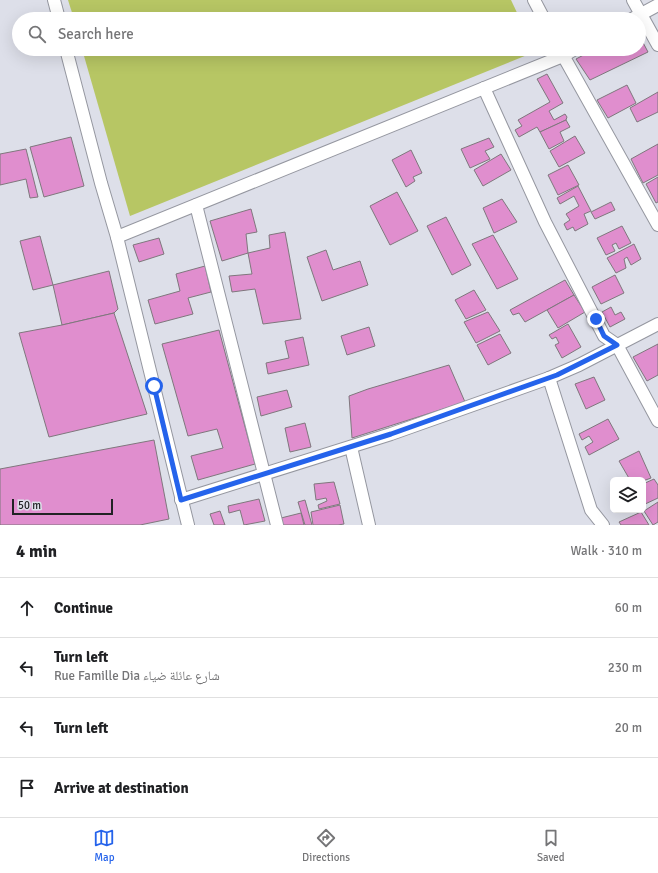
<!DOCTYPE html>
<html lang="en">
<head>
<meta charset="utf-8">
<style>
	body { margin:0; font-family:Signika,"Noto Naskh Arabic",sans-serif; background:#f6f6f6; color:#202124 }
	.controls { position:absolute; right:12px; bottom:12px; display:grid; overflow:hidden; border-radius:6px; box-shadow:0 4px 16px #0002 }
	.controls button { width:36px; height:36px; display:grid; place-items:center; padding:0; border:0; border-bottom:1px solid #e0e0e0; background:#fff; color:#202124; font:20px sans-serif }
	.scale { position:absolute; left:12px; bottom:10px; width:101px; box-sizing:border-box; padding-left:4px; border:2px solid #212225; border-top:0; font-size:11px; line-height:14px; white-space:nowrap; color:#212225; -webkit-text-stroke:3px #dddfe9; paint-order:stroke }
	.stop { position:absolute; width:12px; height:12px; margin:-9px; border:3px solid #2563eb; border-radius:50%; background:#fff }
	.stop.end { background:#2563eb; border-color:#fff; box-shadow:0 1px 4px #0008 }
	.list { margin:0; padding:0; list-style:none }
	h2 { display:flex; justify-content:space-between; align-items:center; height:52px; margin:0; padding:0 16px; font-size:17px }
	h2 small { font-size:13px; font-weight:400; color:#757577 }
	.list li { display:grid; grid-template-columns:26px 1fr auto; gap:12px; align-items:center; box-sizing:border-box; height:60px; padding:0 16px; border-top:1px solid #e0e0e0 }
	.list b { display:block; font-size:15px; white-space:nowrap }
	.list p { margin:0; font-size:13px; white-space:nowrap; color:#757577 }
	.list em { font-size:13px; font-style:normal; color:#757577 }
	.icon { flex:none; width:22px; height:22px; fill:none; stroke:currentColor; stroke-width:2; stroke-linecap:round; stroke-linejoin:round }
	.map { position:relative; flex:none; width:658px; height:525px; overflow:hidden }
	.search { position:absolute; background:#fff; box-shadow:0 4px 16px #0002; left:12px; right:12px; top:12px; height:44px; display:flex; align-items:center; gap:10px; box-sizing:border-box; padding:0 14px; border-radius:22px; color:#757577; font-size:15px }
	.sheet { height:292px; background:#fff }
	nav { display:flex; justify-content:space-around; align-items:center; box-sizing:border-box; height:56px; border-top:1px solid #e0e0e0; background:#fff; font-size:11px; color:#757577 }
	nav a { display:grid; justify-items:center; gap:2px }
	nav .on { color:#2563eb }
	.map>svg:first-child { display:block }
	.green { fill:#b7c664 }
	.building { fill:#e08ece; stroke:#7f777d }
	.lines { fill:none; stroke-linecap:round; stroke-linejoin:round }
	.minor-casing { stroke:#9597a0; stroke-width:14 }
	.minor { stroke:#fff; stroke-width:12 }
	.route { stroke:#2563eb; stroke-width:5 }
</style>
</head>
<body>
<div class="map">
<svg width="658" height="525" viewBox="0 0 658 525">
	<rect width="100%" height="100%" fill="#dddfe9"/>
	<g class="green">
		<polygon points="68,0 511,0 520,19 74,19"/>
		<polygon points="82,49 536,49 537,51 130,216"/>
	</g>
	<g class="building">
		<polygon points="639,35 648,52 590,80 576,59 595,49 639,49"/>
		<polygon points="547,74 563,103 549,111 554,120 565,114 567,117 566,120 540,132 537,127 519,137 515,130 522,126 518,120 550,102 537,79"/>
		<polygon points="627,85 636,103 608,118 597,100"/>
		<polygon points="658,92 658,112 637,122 630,108"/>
		<polygon points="566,120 570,127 560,132 564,141 549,149 540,132"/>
		<polygon points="575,136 585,153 559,167 550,151"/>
		<polygon points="71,137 84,186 44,197 30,147"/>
		<polygon points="489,138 494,147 485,151 490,159 470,168 461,149"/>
		<polygon points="658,144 658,175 643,183 631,159"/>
		<polygon points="26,149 38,197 30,198 26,179 0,185 0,154"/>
		<polygon points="411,150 422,173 413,177 415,181 406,187 392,160"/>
		<polygon points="501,154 511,170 483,186 474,170"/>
		<polygon points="568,165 579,185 558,195 548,175"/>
		<polygon points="658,177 658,202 656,203 646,184"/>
		<polygon points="578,186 591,211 584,214 588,224 575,231 573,227 567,230 564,224 570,220 566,214 579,206 574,196 560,204 557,198"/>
		<polygon points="397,192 418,231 390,245 370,206"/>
		<polygon points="502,199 517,222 494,233 483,208"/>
		<polygon points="611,202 615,210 595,219 591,212"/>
		<polygon points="251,209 257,232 246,234 248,253 222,261 210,221"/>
		<polygon points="446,217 471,265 452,275 427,226"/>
		<polygon points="622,226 631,243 619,249 616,243 612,245 615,251 606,255 597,238"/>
		<polygon points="285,232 301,319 263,324 255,289 232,292 229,276 252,274 248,253 270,248 269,235"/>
		<polygon points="493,235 518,279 497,289 472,244"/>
		<polygon points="40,236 53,285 33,290 20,241"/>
		<polygon points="159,238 164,254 139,262 133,245"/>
		<polygon points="634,244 641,259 631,265 627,257 624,259 626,268 616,273 607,258"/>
		<polygon points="326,250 333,270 360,261 368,285 322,301 307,257"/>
		<polygon points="205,266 211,292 188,298 193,314 155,324 148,300 180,291 176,274"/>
		<polygon points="109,271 118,309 114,313 62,325 53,285"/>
		<polygon points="615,275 624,293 601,304 592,287"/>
		<polygon points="565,280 574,295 525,322 519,313 513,315 510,310"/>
		<polygon points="474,290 486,310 466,319 455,300"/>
		<polygon points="574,295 585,312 558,328 547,310"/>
		<polygon points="611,307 615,315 621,312 625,319 610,327 602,312"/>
		<polygon points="488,312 500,331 476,343 464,322"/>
		<polygon points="114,313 147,414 49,437 19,333 62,325"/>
		<polygon points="568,324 581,347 562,358 555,345 559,343 556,337 552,339 549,335"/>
		<polygon points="369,327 375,346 347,355 341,336"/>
		<polygon points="219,330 255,464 198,480 191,456 223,448 217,429 188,436 162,344"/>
		<polygon points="500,334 511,353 488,365 477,345"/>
		<polygon points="303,337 309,365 268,374 266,363 289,358 285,341"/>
		<polygon points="658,344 658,375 647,381 633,357"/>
		<polygon points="449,365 465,402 352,438 349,396 368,389"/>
		<polygon points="594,377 605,400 586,409 575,384"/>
		<polygon points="287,390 292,407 261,416 257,397"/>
		<polygon points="608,419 619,439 589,455 585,447 593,442 589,436 582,440 579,434"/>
		<polygon points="305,423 311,447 290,452 285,428"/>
		<polygon points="154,440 169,519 140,525 0,525 0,469"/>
		<polygon points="639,451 651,478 643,481 630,480 619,461"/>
		<polygon points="654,479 658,485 658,498 643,505 643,484"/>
		<polygon points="334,482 340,504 319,509 318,505 327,501 326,498 316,500 314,484"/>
		<polygon points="259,499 265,521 244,525 240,510 229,513 228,506"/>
		<polygon points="305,500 312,525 305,525 298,502"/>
		<polygon points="658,502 658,522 653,525 644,511"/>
		<polygon points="340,505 344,524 338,525 313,525 311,512"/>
		<polygon points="220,511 225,525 214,525 210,514"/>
		<polygon points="641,512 649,525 621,525 619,522"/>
		<polygon points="301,513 304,525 283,525 281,518"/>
	</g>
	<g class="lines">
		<defs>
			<g id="minor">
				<polyline points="54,0 59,19"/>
				<polyline points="534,0 544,19"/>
				<polyline points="633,0 658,45"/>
				<polyline points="632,19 658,5"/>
				<polyline points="66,49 101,183 117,237 188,525"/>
				<polyline points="560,50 658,225"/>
				<polyline points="484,88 545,222 604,336 617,345 658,421"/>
				<polyline points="196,205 277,525"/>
				<polyline points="117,237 563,56 575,49"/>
				<polyline points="549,378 591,510 603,525"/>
				<polyline points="351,447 369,525"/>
				<polyline points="181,500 391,434 549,378 579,365 658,324"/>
			</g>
		</defs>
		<use href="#minor" class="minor-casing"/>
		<use href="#minor" class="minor"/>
	</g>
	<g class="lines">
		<polyline class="route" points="154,386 181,500 391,434 557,375 617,345 604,336 596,319"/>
	</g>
</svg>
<div class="controls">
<button><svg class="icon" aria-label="layers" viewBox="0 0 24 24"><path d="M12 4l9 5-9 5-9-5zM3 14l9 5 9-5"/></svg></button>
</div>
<div class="scale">50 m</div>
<div class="stop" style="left:154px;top:386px"></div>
<div class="stop end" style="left:596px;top:319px"></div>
<div class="search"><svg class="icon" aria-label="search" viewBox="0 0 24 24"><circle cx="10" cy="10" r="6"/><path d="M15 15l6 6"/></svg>Search here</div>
</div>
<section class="sheet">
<h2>4 min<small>Walk · 310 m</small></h2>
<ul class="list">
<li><svg class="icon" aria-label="ahead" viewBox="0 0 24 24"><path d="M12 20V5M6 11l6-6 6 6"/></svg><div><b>Continue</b></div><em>60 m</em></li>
<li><svg class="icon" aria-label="left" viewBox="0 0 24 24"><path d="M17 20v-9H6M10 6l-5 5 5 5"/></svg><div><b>Turn left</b><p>Rue Famille Dia شارع عائلة ضياء</p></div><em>230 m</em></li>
<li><svg class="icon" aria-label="left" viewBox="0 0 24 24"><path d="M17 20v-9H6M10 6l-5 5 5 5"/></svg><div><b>Turn left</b></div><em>20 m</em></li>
<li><svg class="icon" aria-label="arrive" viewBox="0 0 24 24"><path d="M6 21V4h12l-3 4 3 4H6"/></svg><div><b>Arrive at destination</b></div></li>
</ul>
</section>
<nav>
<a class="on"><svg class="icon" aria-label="map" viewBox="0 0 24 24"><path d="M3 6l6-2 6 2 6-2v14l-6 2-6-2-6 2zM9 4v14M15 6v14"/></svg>Map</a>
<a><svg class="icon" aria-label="directions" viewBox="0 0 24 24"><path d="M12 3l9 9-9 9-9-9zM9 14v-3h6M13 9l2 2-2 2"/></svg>Directions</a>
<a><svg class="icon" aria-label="saved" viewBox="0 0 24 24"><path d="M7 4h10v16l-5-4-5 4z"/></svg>Saved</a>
</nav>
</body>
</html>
